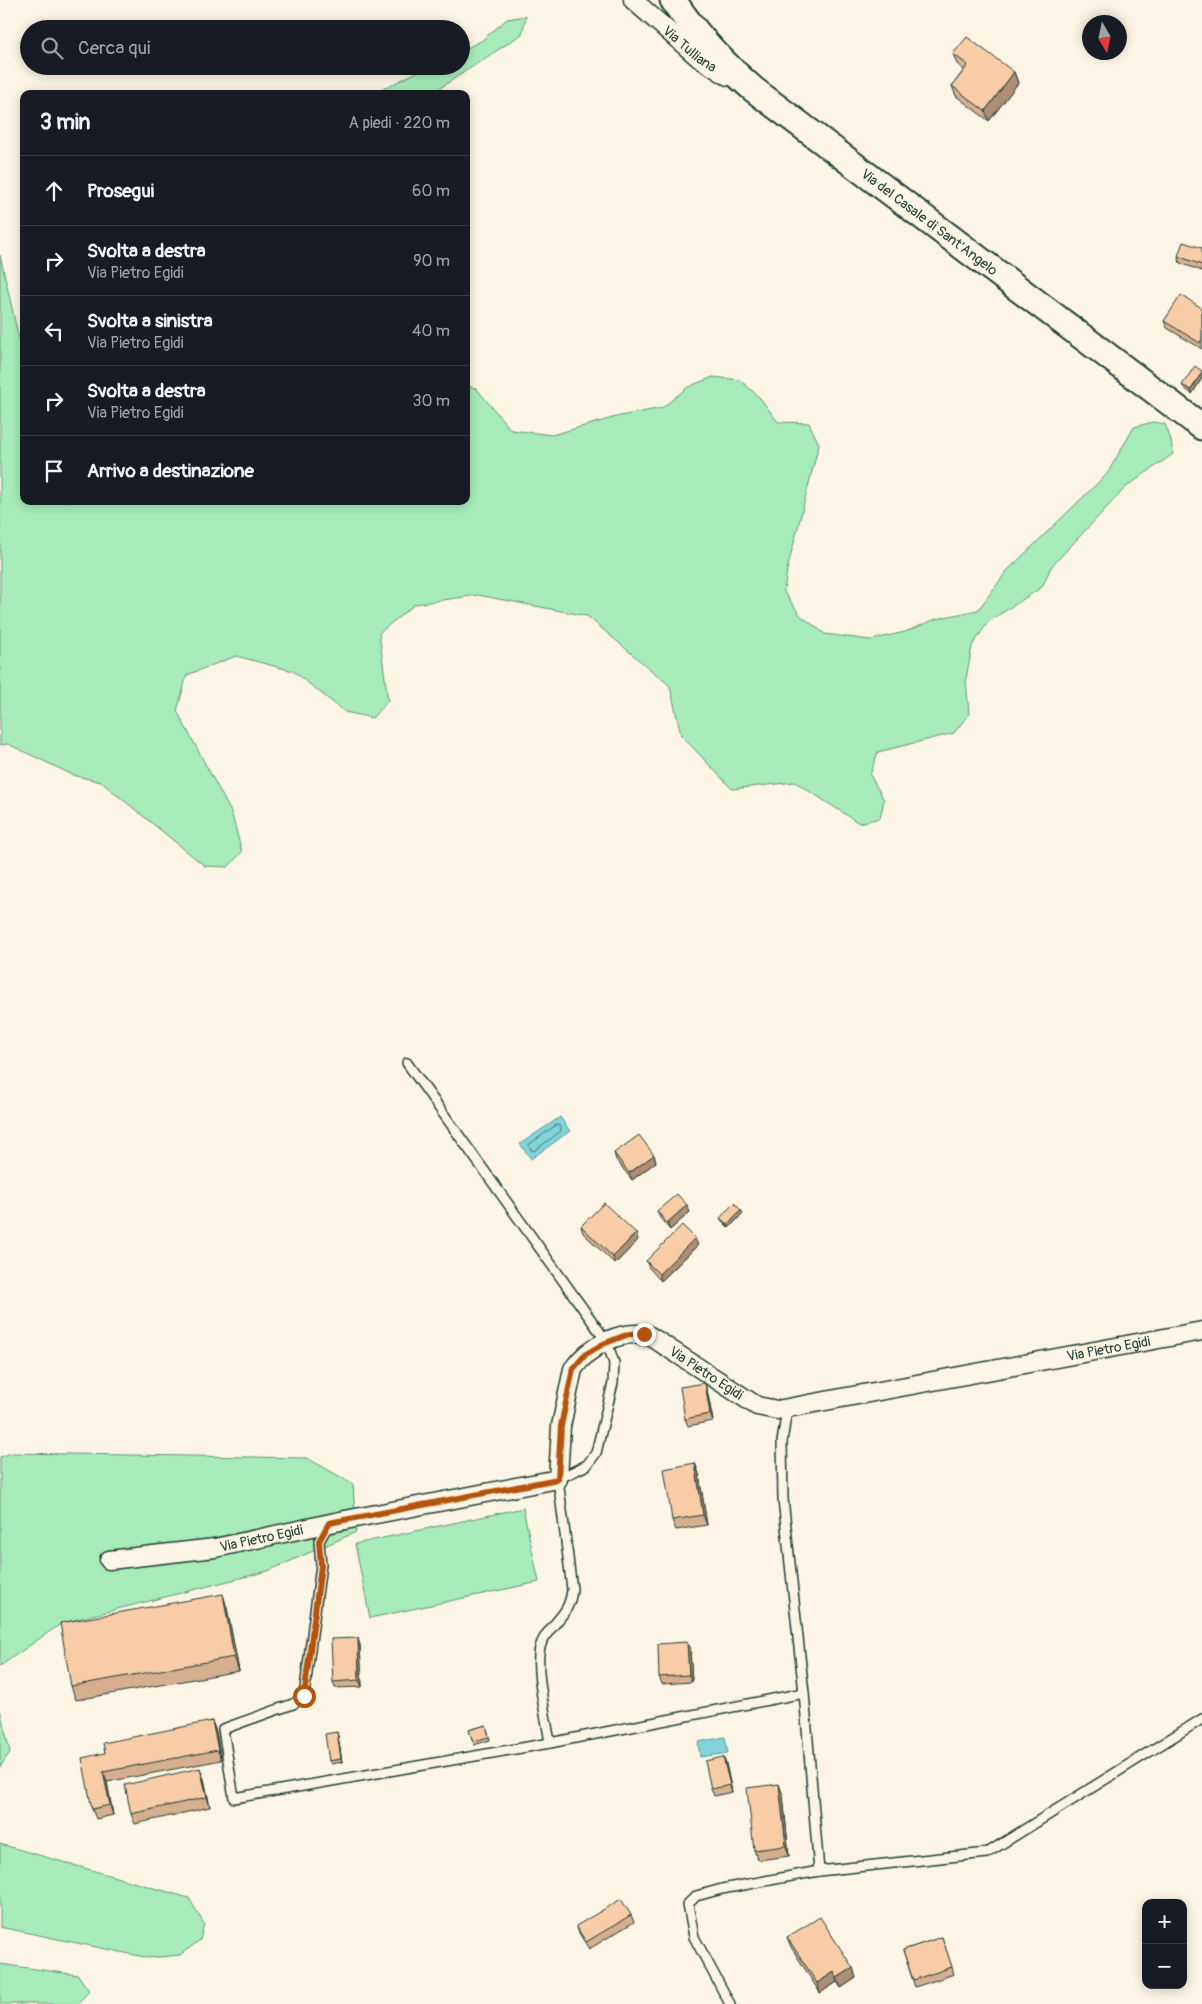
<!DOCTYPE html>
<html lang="it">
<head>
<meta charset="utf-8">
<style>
	body { margin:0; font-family:Pangolin,sans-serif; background:#20242c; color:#f1f3f6 }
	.controls { position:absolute; right:15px; bottom:15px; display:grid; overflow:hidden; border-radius:10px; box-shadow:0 2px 12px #0003 }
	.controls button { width:45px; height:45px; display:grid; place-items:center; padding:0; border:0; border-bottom:1px solid #363941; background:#171b24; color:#f1f3f6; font:25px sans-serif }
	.compass { position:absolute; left:1082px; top:15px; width:45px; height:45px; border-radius:50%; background:#171b24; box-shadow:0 2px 12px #0003; rotate:171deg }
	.stop { position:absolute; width:15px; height:15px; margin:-11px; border:4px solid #b45309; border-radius:50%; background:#fff }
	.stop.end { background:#b45309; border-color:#fff; box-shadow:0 1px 5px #0008 }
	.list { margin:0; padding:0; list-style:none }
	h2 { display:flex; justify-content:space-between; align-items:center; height:65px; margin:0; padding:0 20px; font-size:21px }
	h2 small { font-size:16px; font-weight:400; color:#9ea1a6 }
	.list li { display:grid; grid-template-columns:32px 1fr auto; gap:15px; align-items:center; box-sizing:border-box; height:70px; padding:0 20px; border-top:1px solid #363941 }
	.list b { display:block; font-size:19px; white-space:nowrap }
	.list p { margin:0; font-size:16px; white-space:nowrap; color:#9ea1a6 }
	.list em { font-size:16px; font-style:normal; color:#9ea1a6 }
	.icon { flex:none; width:28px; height:28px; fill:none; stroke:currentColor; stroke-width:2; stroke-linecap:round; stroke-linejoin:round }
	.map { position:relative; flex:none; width:1202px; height:2004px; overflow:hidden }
	.search { position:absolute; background:#171b24; box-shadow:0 2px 12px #0003; left:20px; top:20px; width:450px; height:55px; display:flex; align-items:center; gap:12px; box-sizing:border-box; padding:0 18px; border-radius:28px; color:#9ea1a6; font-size:19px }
	.panel { position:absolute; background:#171b24; box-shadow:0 2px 12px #0003; left:20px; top:90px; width:450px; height:415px; border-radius:10px }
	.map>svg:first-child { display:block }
	.green { fill:#a7ecb8; stroke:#639476 }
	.water { fill:#82d4da; stroke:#5a9898 }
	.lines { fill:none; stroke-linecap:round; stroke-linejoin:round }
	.shore { stroke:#477976; stroke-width:1 }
	.lane-casing { stroke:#1f3d34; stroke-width:12 }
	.street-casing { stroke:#1f3d34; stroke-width:21 }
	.secondary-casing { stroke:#1f3d34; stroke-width:29 }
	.lane { stroke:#fcf5e5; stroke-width:9 }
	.street { stroke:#fcf5e5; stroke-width:18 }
	.secondary { stroke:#fcf5e5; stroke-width:25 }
	.wall { fill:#d5af90; stroke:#1f3d34 }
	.shaded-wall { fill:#ae8f75; stroke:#1f3d34 }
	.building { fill:#f8cca7; stroke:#1f3d34 }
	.route { stroke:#b45309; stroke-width:6 }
	.labels { text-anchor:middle; stroke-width:4; stroke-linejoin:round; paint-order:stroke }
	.street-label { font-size:14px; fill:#1f3d34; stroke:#fcf5e5 }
</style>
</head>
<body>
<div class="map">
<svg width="1202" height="2004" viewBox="0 0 1202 2004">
	<rect width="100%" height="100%" fill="#fcf5e5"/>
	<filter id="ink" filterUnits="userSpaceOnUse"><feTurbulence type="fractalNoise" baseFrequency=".02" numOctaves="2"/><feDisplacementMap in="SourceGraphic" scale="10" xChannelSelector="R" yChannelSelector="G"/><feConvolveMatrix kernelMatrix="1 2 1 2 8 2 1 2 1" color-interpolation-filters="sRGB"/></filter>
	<g filter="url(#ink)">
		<g class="green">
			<polygon points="526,16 522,34 431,94 373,94 429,66 461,66 461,51 481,41 507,19"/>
			<polygon points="0,255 24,361 24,501 466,501 466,386 476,388 511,430 552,435 620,416 662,408 688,387 713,377 740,380 760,398 778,422 809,423 819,444 787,570 784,592 800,615 825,634 870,640 905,632 936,619 978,610 1007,571 1107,474 1134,427 1153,422 1165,424 1171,440 1173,454 1126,487 1051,567 1042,587 988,622 972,646 966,679 969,714 954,733 878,752 870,775 884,800 880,818 859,823 795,782 732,789 681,735 670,686 587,616 478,595 415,604 379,633 388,701 372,718 345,712 293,671 236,656 187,675 177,711 231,812 242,852 228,867 205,866 101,782 73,775 8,744 0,745"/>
			<polygon points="12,1453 307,1458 353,1484 356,1532 268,1571 62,1623 0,1666 0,1457"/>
			<polygon points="523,1508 539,1582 370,1618 355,1544"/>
			<polygon points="0,1710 10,1752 0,1767"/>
			<polygon points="0,1844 189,1898 204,1924 200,1940 180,1955 149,1958 0,1927"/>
			<polygon points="0,1964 78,1975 89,1991 78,2004 0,2004"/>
		</g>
		<g class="water">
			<polygon points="560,1117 570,1131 531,1159 520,1144"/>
			<polygon points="725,1737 728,1753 700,1757 698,1742"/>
		</g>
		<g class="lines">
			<polygon class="shore" points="557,1125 560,1126 561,1131 534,1151 531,1150 529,1145"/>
			<defs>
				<g id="lane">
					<path d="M407 1063 607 1342 614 1363 613 1383 596 1453 587 1465 558 1479 572 1589C570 1616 552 1621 542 1642 532 1661 547 1720 550 1743"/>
					<polyline points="329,1524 319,1541 321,1565 304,1696 293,1704 223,1729 234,1798 550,1743 804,1693"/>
					<polyline points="819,1871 987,1853 1202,1719"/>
					<polyline points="730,2004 694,1937 688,1904 696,1896 722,1889 819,1871 804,1693 783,1499 782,1442 787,1409"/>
				</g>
				<g id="street">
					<path id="s1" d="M633 0 699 58 728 76"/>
					<path id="s2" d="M109 1560 215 1548 340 1521 558 1479 561 1426 573 1369C589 1346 622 1328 650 1336L757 1406 777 1410 1202 1331"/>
				</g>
				<g id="secondary">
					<path id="s3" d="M673 0C695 34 722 62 753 89L1202 427"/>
				</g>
			</defs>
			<use href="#lane" class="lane-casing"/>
			<use href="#street" class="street-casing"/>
			<use href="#secondary" class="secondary-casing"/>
			<use href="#lane" class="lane"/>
			<use href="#street" class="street"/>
			<use href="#secondary" class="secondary"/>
		</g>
		<g class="wall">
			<polygon points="953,54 1014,72 1018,83 989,121 956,96 952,86 964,70 957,64"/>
			<polygon points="1202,248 1202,271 1180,263 1178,256"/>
			<polygon points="1202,308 1202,349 1167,328 1164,321"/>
			<polygon points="1202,371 1202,378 1192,394 1184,388 1182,385"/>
			<polygon points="614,1153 654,1155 656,1162 632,1180 616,1160"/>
			<polygon points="657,1211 690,1212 670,1230 660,1218"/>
			<polygon points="743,1213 729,1228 722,1221 720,1218"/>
			<polygon points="581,1226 638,1240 615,1264 583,1233"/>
			<polygon points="698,1245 661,1281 649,1268 646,1261"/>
			<polygon points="707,1390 713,1421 688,1426 685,1419"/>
			<polygon points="695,1463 699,1474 707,1525 676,1530 672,1520"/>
			<polygon points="227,1608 239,1671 76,1700 71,1686"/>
			<polygon points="360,1645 362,1687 335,1688 333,1682"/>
			<polygon points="690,1649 692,1682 662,1684 659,1677"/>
			<polygon points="212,1721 216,1732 221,1760 107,1782 113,1815 96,1819 92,1809 105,1753"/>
			<polygon points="486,1725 490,1740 474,1745 469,1730"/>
			<polygon points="338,1736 342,1762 331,1764 329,1761"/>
			<polygon points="723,1757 726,1764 732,1792 714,1796 711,1789"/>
			<polygon points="204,1779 210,1807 135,1824 131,1814"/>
			<polygon points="783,1795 789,1856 758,1860 754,1850"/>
			<polygon points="631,1915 634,1922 589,1949 579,1933 576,1926"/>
			<polygon points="787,1937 853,1968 856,1978 841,1988 837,1982 820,1993 791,1947"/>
			<polygon points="942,1937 954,1974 915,1987 903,1950"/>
		</g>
		<g class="shaded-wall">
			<polygon points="1014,72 1018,83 989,121 985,111"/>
			<polygon points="1202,372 1202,378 1192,394 1191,390"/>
			<polygon points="654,1155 656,1162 632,1180 629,1173"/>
			<polygon points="687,1205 690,1212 670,1230 667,1223"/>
			<polygon points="741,1210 743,1213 729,1228 728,1225"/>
			<polygon points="636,1233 638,1240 615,1264 613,1257"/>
			<polygon points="695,1238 698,1245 661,1281 659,1274"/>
			<polygon points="705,1383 707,1390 713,1421 710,1414"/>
			<polygon points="695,1463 699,1474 707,1525 703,1515"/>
			<polygon points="223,1594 227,1608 239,1671 234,1657"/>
			<polygon points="358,1638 360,1645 362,1687 359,1680"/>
			<polygon points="687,1642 690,1649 692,1682 689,1675"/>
			<polygon points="212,1721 216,1732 221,1760 218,1750"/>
			<polygon points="337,1732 338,1736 342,1762 341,1759"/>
			<polygon points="723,1757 726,1764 732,1792 730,1785"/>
			<polygon points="200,1768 204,1779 210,1807 207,1797"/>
			<polygon points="103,1772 107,1782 113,1815 110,1805"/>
			<polygon points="779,1784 783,1795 789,1856 786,1846"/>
			<polygon points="853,1968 856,1978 841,1988 837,1978"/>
			<polygon points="834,1972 837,1982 820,1993 817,1983"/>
		</g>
		<g class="building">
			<polygon points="967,37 1014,72 985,111 952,86 968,65 953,54"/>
			<polygon points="1183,242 1202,248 1202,265 1178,256"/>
			<polygon points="1181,295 1202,308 1202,339 1200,343 1164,321"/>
			<polygon points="1195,366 1202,371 1202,372 1191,390 1182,385"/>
			<polygon points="639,1135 654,1155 629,1173 614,1153"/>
			<polygon points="677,1194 687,1205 667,1223 657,1211"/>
			<polygon points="604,1203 636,1233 613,1257 581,1226"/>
			<polygon points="734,1203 741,1210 728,1225 720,1218"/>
			<polygon points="682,1225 695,1238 659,1274 646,1261"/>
			<polygon points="705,1383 710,1414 685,1419 680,1387"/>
			<polygon points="695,1463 703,1515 672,1520 664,1469"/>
			<polygon points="223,1594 234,1657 71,1686 60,1623"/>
			<polygon points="358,1638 359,1680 333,1682 331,1639"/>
			<polygon points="687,1642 689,1675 659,1677 658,1644"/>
			<polygon points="212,1721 218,1750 103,1772 110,1805 92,1809 82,1758 105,1753 103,1743"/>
			<polygon points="486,1725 489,1737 473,1741 469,1730"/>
			<polygon points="337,1732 341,1759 329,1761 325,1734"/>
			<polygon points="723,1757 730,1785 711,1789 705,1761"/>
			<polygon points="200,1768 207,1797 131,1814 125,1785"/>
			<polygon points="779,1784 786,1846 754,1850 747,1788"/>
			<polygon points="621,1899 631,1915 586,1942 576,1926"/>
			<polygon points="820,1917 853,1968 837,1978 834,1972 817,1983 787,1937"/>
			<polygon points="942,1937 952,1967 913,1980 903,1950"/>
		</g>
	</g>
	<g class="lines" filter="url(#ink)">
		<polyline class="route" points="304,1696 321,1566 319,1541 329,1523 558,1479 561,1426 573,1369 586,1354 603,1344 629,1334 644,1334"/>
	</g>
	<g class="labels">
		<g class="street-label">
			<text dy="5" stroke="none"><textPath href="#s1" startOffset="75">Via Tulliana</textPath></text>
			<text dy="5" stroke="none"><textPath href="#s3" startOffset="341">Via del Casale di Sant'Angelo</textPath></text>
			<text dy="5" stroke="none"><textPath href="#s2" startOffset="1142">Via Pietro Egidi</textPath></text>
			<text dy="5" stroke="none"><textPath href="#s2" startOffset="724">Via Pietro Egidi</textPath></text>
			<text dy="5" stroke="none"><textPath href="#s2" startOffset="154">Via Pietro Egidi</textPath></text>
		</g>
	</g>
</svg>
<div class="controls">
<button>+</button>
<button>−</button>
</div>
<svg class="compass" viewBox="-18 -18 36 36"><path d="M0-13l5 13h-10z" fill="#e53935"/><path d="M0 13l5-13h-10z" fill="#9ea1a6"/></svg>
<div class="stop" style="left:304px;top:1696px"></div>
<div class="stop end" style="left:644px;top:1334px"></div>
<div class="search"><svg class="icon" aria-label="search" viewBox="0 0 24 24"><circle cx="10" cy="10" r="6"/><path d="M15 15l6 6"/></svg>Cerca qui</div>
<section class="panel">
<h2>3 min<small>A piedi · 220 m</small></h2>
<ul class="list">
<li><svg class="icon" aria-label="ahead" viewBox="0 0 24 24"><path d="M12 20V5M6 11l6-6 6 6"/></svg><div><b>Prosegui</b></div><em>60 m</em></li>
<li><svg class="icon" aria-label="right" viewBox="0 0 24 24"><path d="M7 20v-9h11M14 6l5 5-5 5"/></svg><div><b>Svolta a destra</b><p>Via Pietro Egidi</p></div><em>90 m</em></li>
<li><svg class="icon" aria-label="left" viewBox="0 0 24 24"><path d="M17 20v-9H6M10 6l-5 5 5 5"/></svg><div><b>Svolta a sinistra</b><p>Via Pietro Egidi</p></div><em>40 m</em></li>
<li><svg class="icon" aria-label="right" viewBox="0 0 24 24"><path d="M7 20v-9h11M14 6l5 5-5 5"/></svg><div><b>Svolta a destra</b><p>Via Pietro Egidi</p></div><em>30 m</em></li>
<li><svg class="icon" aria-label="arrive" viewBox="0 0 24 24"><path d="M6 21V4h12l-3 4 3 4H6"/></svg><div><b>Arrivo a destinazione</b></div></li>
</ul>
</section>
</div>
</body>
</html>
